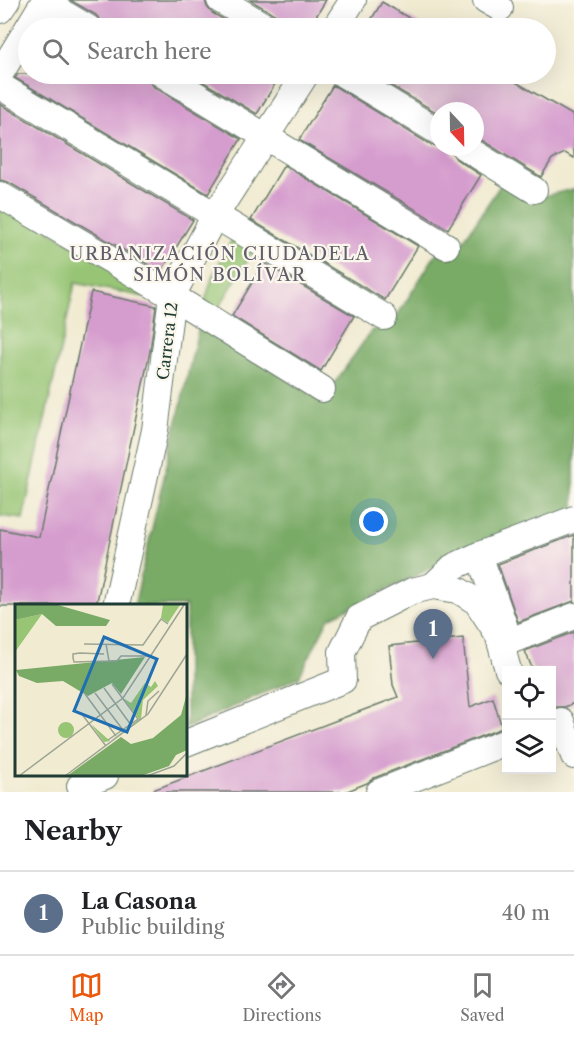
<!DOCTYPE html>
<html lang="en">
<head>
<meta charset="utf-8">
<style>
	body { margin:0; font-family:"Libre Caslon Text",serif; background:#f2f2f2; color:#202124 }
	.controls { position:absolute; right:18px; bottom:18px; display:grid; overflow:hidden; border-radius:0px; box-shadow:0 6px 24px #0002 }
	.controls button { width:54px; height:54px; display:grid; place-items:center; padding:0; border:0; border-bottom:2px solid #e0e0e0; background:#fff; color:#202124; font:30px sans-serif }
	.compass { position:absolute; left:430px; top:102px; width:54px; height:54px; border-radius:50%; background:#fff; box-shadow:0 6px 24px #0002; rotate:158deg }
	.you { position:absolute; left:374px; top:522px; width:21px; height:21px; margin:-15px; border:4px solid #fff; border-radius:50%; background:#1a73e8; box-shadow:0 0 0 9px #1a73e833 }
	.badge { display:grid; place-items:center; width:39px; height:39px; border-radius:50%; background:#ea580c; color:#fff; font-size:20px; font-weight:700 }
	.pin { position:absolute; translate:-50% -50px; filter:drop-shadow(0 2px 3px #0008) }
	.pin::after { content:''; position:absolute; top:32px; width:21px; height:18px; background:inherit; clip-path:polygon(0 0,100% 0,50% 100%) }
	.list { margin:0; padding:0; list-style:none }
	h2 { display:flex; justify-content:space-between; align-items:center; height:78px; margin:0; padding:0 24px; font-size:26px }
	h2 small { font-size:20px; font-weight:400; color:#757577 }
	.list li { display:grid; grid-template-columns:39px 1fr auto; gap:18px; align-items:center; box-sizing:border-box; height:84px; padding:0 24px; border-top:2px solid #e0e0e0 }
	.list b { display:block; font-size:22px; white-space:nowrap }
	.list p { margin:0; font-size:20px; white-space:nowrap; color:#757577 }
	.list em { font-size:20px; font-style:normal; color:#757577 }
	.icon { flex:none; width:33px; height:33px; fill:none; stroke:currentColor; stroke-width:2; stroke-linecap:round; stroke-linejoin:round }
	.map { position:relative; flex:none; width:574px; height:792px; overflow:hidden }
	.search { position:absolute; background:#fff; box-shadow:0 6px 24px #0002; left:18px; right:18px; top:18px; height:66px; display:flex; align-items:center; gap:15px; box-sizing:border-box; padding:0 21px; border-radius:33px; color:#757577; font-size:22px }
	.sheet { height:162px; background:#fff }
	nav { display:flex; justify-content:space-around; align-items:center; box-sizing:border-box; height:84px; border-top:2px solid #e0e0e0; background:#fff; font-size:16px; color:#757577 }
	nav a { display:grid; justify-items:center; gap:3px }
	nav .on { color:#ea580c }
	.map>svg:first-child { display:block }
	.green { fill:#97c574; stroke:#5b8154; stroke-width:1.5 }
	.forest { fill:#79aa66; stroke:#4c744d; stroke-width:1.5 }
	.building { fill:#d59cce }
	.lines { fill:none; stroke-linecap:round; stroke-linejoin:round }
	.street-casing { stroke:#687a6b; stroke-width:28 }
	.street { stroke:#fff; stroke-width:26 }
	.labels { text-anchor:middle; stroke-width:4.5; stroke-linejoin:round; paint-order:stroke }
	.street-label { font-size:16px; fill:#1f3d34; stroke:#fbf7ec }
	.neighbourhood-label { font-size:18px; letter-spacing:1.5px; fill:#5f5e6a; stroke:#fbf7ec }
	.inset-road { fill:none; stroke:#9da593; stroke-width:1.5 }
	.view { fill:#1f6fb2; fill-opacity:0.15; stroke:#1f6fb2; stroke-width:3 }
	.inset-edge { fill:none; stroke:#1f3d34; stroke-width:3 }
</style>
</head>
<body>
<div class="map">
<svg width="574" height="792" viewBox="0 0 574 792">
	<rect width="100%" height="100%" fill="#fbf7ec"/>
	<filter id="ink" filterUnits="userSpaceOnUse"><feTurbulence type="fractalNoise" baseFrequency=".0167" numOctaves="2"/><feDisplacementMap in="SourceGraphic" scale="12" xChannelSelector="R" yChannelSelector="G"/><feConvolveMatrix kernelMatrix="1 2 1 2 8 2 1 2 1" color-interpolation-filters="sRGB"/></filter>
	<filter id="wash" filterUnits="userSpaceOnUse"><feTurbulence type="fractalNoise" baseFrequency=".008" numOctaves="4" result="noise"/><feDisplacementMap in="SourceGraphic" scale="24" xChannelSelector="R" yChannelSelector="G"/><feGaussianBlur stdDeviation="1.35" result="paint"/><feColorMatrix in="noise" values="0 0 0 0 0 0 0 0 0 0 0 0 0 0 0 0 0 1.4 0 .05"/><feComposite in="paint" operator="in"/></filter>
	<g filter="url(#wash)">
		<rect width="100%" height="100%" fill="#f1ebd2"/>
		<g class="green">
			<polygon points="0,201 165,301 75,283 23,519 0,516"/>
			<polygon points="236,232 257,245 213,317 202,311 213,275"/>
		</g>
		<polygon class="forest" points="503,181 535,198 574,189 574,510 470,549 329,618 299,677 186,728 186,606 134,606 199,326 322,401 372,330 390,327 437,252 452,258"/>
		<g id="blocks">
			<g class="building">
				<polygon points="70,0 205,0 207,7 212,13 239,28 103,28 101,21 96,15"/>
				<polygon points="250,0 326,0 309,28 283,28 281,21 276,15"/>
				<polygon points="382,2 426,28 366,28"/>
				<polygon points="18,74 147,74 149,81 154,87 241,139 208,194 15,78"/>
				<polygon points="190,74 281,74 257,114"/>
				<polygon points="371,74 502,74 574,116 574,158 565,153 552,159 541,177 475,136 475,111 439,111 439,114"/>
				<polygon points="333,85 431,145 448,147 456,159 481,175 448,229 299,140"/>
				<polygon points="0,104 193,220 161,272 8,182 0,180"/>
				<polygon points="284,165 418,246 385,300 251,220"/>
				<polygon points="264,263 354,316 321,371 232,316"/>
				<polygon points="91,292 156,306 150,351 96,606 0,606 0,529 39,537"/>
				<polygon points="574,535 574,601 518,622 498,564"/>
				<polygon points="574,632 574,703 565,707 556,707 552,710 552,670 533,670 525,651"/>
				<polygon points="463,638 470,707 493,698 502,728 374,778 367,783 345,792 153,792 153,790 398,697 393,685 389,646"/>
			</g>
		</g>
	</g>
	<g filter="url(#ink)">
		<use href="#blocks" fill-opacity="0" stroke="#687a6b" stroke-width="1.5"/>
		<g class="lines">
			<defs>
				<g id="street">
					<polyline points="220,0 268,28"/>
					<polyline points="486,0 500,8"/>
					<polyline points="44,2 88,28"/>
					<polyline points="0,10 7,0"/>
					<polyline points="335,28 353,0"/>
					<polyline points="0,74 45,0"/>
					<polyline points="162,74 446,246"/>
					<polyline points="343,74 439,132"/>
					<path d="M0 86C128 164 256 241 384 317"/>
					<polyline points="464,147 534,190"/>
					<polyline points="0,195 172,296 322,389"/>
					<polyline points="479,555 504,625"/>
					<polyline points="433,586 453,567 479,555 574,519"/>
					<polyline points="116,606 155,430 172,296 214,217 306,74"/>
					<polyline points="510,641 574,616"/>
					<polyline points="561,721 574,756"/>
					<polyline points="186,743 343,680 342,652 359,618 412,591 433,586 458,590 477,602 498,634 508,670"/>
					<polyline points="80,786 105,776"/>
					<polyline points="379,792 506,742"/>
				</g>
			</defs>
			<use href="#street" class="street-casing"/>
			<use href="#street" class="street"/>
		</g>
	</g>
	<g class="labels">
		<g class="street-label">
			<text transform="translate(167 341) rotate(-83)" y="6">Carrera 12</text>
		</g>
		<g class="neighbourhood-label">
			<text x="220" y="260">URBANIZACIÓN CIUDADELA<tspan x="220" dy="21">SIMÓN BOLÍVAR</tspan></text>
		</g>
	</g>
	<g transform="translate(15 604)">
		<rect width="172" height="172" fill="#f1ebd2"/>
		<path d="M148 1H165L153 19 146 14ZM27 10 0 48V16ZM140 77 143 82 128 96 126 115 95 137 89 138 76 120 95 137 124 115 108 94 116 99 130 79 136 83ZM43 126a8 8 0 1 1 16 0a8 8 0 1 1-16 0Z" fill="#97c574"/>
		<path d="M0 1H43L95 16 91 22H41L27 10 0 16ZM130 53 106 90 97 79 73 92 48 77 22 79 4 72 1 66ZM172 89V146L161 151 154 162 126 172H52L106 133 116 140 138 134 166 111Z" fill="#79aa66"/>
		<path class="inset-road" d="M69 40 128 41 146 15 153 20M91 40 94 57H102L106 52H134M89 50 65 49 58 50V54L59 58 94 57M89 84 116 121M80 89 108 126M70 90 101 132M66 109 91 142M131 111 133 97 144 87M93 136 123 115 97 80M4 172 108 94 169 1M50 172 133 110 172 50M132 172 159 162 172 149"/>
		<path class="view" d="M89 33 142 55 112 128 59 107Z"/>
		<rect width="172" height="172" class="inset-edge"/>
	</g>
</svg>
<div class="controls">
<button><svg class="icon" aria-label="locate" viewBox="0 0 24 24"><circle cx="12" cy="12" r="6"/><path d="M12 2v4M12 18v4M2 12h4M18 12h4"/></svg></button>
<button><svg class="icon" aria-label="layers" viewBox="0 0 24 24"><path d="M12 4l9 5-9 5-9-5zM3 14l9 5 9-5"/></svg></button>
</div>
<svg class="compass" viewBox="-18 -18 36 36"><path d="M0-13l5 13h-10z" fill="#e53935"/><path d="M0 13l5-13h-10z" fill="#757577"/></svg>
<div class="you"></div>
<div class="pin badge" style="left:433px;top:659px;background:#5c6f8a">1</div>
<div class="search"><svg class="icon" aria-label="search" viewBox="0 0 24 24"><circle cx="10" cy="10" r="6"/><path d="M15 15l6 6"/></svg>Search here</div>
</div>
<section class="sheet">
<h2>Nearby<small></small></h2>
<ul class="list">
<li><span class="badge" style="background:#5c6f8a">1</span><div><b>La Casona</b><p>Public building</p></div><em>40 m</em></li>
</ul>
</section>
<nav>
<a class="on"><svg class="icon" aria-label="map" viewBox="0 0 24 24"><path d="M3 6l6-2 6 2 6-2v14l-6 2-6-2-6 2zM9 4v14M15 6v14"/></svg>Map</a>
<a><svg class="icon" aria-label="directions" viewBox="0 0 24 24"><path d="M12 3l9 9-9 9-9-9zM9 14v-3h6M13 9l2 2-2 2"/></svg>Directions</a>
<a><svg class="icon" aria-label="saved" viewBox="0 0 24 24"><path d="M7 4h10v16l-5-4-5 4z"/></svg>Saved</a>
</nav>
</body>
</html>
